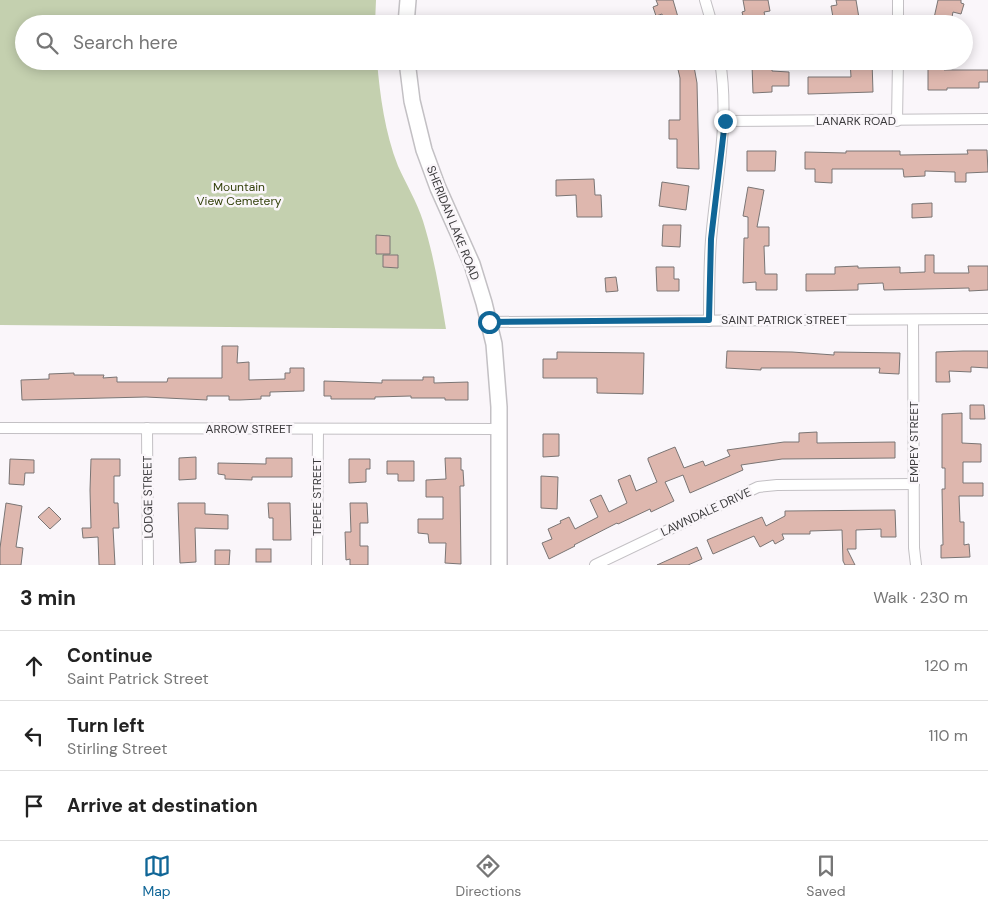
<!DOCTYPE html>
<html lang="en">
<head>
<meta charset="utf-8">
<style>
	body { margin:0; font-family:"DM Sans",sans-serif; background:#f6f6f6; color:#222 }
	.stop { position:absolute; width:15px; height:15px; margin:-11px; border:4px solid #106697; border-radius:50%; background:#fff }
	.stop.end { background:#106697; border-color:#fff; box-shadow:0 1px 5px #0008 }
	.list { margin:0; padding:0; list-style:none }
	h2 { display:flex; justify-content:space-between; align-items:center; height:65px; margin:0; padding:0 20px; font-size:21px }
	h2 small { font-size:16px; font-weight:400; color:#767676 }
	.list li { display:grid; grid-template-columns:32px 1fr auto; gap:15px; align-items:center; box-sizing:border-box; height:70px; padding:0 20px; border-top:1px solid #e0e0e0 }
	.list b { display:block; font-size:19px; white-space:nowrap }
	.list p { margin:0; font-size:16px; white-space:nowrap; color:#767676 }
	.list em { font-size:16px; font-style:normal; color:#767676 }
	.icon { flex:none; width:28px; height:28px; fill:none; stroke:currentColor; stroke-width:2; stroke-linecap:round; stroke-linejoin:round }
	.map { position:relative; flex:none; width:988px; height:565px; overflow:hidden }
	.search { position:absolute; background:#fff; box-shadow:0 2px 12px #0003; left:15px; right:15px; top:15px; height:55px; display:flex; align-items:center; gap:12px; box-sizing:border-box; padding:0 18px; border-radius:28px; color:#767676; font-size:19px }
	.sheet { height:275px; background:#fff }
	nav { display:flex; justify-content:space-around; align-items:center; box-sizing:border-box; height:70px; border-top:1px solid #e0e0e0; background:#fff; font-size:14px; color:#767676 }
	nav a { display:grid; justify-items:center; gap:2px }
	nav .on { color:#106697 }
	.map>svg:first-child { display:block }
	.green { fill:#c4d0af }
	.building { fill:#deb7ae; stroke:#7a7574 }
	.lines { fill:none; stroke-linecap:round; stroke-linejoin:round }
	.street-casing { stroke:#c3c0c4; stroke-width:12 }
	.secondary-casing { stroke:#c3c0c4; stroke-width:18 }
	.street { stroke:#fff; stroke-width:10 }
	.secondary { stroke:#fff; stroke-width:15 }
	.route { stroke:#106697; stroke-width:6 }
	.labels { text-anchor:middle; stroke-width:5; stroke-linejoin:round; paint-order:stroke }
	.street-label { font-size:12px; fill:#39383a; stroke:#faf6fa }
	.park-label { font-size:12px; fill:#34420c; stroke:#faf6fa }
</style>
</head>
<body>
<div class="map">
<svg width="988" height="565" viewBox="0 0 988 565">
	<rect width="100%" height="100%" fill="#faf6fa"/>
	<path class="green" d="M0 0H376L375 24H24V61H377C380 96 385 133 398 166 406 184 417 202 423 221 434 256 440 293 446 329L0 325Z"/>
	<g class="building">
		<polygon points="656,0 673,0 680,24 665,24 662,14 656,16 653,7 658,5"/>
		<polygon points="743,0 768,0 770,11 764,12 767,24 745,24 742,12 745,11"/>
		<polygon points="836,0 856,0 859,18 834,23 831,6 837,5"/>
		<polygon points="938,0 961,0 961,3 964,4 961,14 953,12 951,22 934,18"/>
		<polygon points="676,61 693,61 697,83 699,169 677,168 677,139 669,139 669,120 680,120 680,78"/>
		<polygon points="850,61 872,61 873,92 808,94 808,77 851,77"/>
		<polygon points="933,61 944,61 944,70 988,70 988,82 979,82 979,88 947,88 947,90 928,90 928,66 933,66"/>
		<polygon points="752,65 772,65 772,71 789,72 789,86 772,86 772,92 753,93"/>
		<polygon points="967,150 987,150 988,172 966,173 966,182 955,182 955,172 925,171 925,176 904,177 903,169 832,169 832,183 815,182 815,169 805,169 805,152 846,153 846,151 900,151 900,155 968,154"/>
		<polygon points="747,151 776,151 775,171 747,171"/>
		<polygon points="594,179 595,195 601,195 602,217 577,217 576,195 556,196 556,180"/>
		<polygon points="662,182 689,186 686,210 659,206"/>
		<polygon points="748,187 764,190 757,227 769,227 769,246 764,246 765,274 777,274 777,290 756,290 756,282 743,283 744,238 748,238 748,217 743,216"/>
		<polygon points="932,203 932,217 912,218 912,204"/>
		<polygon points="663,225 681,225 680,247 662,246"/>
		<polygon points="376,235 390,236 390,254 376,254"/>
		<polygon points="383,255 398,255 398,268 383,267"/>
		<polygon points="925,255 934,255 934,273 969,273 968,266 988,266 988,290 969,291 969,288 884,290 883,283 858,284 858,290 806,291 806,274 835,274 835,267 858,266 858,268 900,267 900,273 925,272"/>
		<polygon points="656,267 674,267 674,279 679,279 679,291 657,291"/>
		<polygon points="616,277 618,291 606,292 605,278"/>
		<polygon points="222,346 238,346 237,363 249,362 249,380 285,379 285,373 290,373 290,368 304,368 304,391 270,392 270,396 261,396 261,399 240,400 229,400 229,396 207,396 207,400 146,397 22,400 21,380 49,379 49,374 74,373 74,375 104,375 103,378 117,377 117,382 167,382 168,378 222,378"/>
		<polygon points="727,351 792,352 834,355 834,352 900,353 899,374 879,373 880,368 761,368 761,370 726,368"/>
		<polygon points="963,351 988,351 988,368 971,367 971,372 949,371 950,382 936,382 936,352"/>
		<polygon points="557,352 644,353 643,394 597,393 597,378 543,378 543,359 557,359"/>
		<polygon points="423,377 434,377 434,383 468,382 468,400 445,400 445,398 411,398 411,396 375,397 375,399 331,399 331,396 324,396 324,381 382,383 382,380 423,380"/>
		<polygon points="970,405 984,405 985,419 970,419"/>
		<polygon points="962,413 962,443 981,444 981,462 963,462 963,483 983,483 983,496 959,496 960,522 964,522 964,545 969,544 970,557 941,558 941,545 943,545 942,489 945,489 945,468 942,468 942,414"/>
		<polygon points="817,432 817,443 895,442 895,458 782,459 741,465 743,470 690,493 683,475 665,482 674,501 651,512 650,509 618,524 617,523 574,545 575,546 549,559 542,543 552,539 548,529 561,523 560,521 569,517 575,529 598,517 590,500 601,495 609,512 627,503 618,480 630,475 636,491 657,482 648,460 648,458 675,447 684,468 703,461 705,466 730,456 727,450 784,442 799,442 799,433"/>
		<polygon points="543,434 559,434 559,456 543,457"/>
		<polygon points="196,457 196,479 179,480 179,458"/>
		<polygon points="266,458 292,458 292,477 252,477 252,480 225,479 225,475 218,474 218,463 266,464"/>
		<polygon points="445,458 461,458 461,470 463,470 464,486 460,486 461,564 445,563 446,543 429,543 428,534 418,533 418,519 443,519 443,497 426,497 426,480 446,479"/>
		<polygon points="10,459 34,460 34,473 25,473 24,485 9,484"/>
		<polygon points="91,459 120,459 120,476 114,476 114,503 118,503 119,528 113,528 115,565 99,565 98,537 83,538 82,528 91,528 90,490"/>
		<polygon points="349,459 370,459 370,469 366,469 366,482 349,483"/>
		<polygon points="387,461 414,461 414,481 398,481 398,474 387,474"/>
		<polygon points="541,476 558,477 557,509 541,508"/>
		<polygon points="6,503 22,506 16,547 23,548 21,565 0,565 0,548"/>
		<polygon points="178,503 205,503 205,514 228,515 228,529 195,528 196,562 180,563"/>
		<polygon points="268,503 290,503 291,540 273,540 273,518 269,518"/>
		<polygon points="350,503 367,503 368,523 360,523 360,546 368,546 368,565 350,565 350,559 346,560 345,532 351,532"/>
		<polygon points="49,507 61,519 50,529 38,517"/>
		<polygon points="895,510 896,537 881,537 881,529 856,530 856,549 847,549 855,565 845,565 843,561 842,530 810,531 810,534 782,534 784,539 775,544 773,540 760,547 754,536 713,554 707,540 762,517 766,526 785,516 785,511"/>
		<polygon points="697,547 702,559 688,565 657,565"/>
		<rect x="256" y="549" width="15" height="13"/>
		<polygon points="215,550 230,550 229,565 215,565"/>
	</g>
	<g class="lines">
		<defs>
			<g id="street">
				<polyline points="705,0 712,24"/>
				<polyline points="898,24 898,0"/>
				<polyline points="725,121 988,119"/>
				<polyline points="897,121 898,61"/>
				<polyline points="913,320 914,548 916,565"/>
				<path d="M709 321C709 294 709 267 711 240 716 179 730 123 720 61"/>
				<polyline points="489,322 988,319"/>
				<polyline points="0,428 499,429"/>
				<polyline points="147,428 148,565"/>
				<polyline points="317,565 318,429"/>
				<polyline points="595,565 758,487 777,485 914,484"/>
			</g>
			<g id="secondary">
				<polyline points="406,24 408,0"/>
				<polyline points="407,61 412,101 424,150 438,188 472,264 484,303 494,344 499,407 499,565"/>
			</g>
		</defs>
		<use href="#street" class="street-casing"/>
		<use href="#secondary" class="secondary-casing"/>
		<use href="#street" class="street"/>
		<use href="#secondary" class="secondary"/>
	</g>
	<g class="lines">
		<polyline class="route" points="489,322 709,320 711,239 725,121"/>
	</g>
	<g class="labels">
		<g class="street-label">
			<text x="856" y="125">LANARK ROAD</text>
			<text transform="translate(453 223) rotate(68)" y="4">SHERIDAN LAKE ROAD</text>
			<text x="784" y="324">SAINT PATRICK STREET</text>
			<text x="249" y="433">ARROW STREET</text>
			<text transform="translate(914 442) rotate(-90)" y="4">EMPEY STREET</text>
			<text transform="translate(148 497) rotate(-91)" y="4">LODGE STREET</text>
			<text transform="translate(317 497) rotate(-90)" y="4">TEPEE STREET</text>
			<text transform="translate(706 512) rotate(-25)" y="4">LAWNDALE DRIVE</text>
		</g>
		<g class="park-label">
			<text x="239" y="191">Mountain<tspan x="239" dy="14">View Cemetery</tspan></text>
		</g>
	</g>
</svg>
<div class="stop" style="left:489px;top:322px"></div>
<div class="stop end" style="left:725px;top:121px"></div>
<div class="search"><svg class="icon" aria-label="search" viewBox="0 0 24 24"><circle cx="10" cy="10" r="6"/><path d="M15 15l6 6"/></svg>Search here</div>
</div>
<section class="sheet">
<h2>3 min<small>Walk · 230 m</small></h2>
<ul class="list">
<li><svg class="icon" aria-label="ahead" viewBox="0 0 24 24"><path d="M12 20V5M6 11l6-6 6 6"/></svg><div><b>Continue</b><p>Saint Patrick Street</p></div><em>120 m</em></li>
<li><svg class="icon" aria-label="left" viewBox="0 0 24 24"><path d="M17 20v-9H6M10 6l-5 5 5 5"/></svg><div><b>Turn left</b><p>Stirling Street</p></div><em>110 m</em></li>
<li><svg class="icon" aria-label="arrive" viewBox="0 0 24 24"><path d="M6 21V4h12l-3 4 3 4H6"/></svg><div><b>Arrive at destination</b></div></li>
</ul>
</section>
<nav>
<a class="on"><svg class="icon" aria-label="map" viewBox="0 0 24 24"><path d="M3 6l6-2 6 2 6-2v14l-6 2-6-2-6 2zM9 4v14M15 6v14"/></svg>Map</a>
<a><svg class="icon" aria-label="directions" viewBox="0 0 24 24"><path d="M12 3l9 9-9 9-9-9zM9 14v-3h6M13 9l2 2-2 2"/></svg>Directions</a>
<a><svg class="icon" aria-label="saved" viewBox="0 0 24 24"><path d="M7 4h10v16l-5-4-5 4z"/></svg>Saved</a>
</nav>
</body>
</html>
